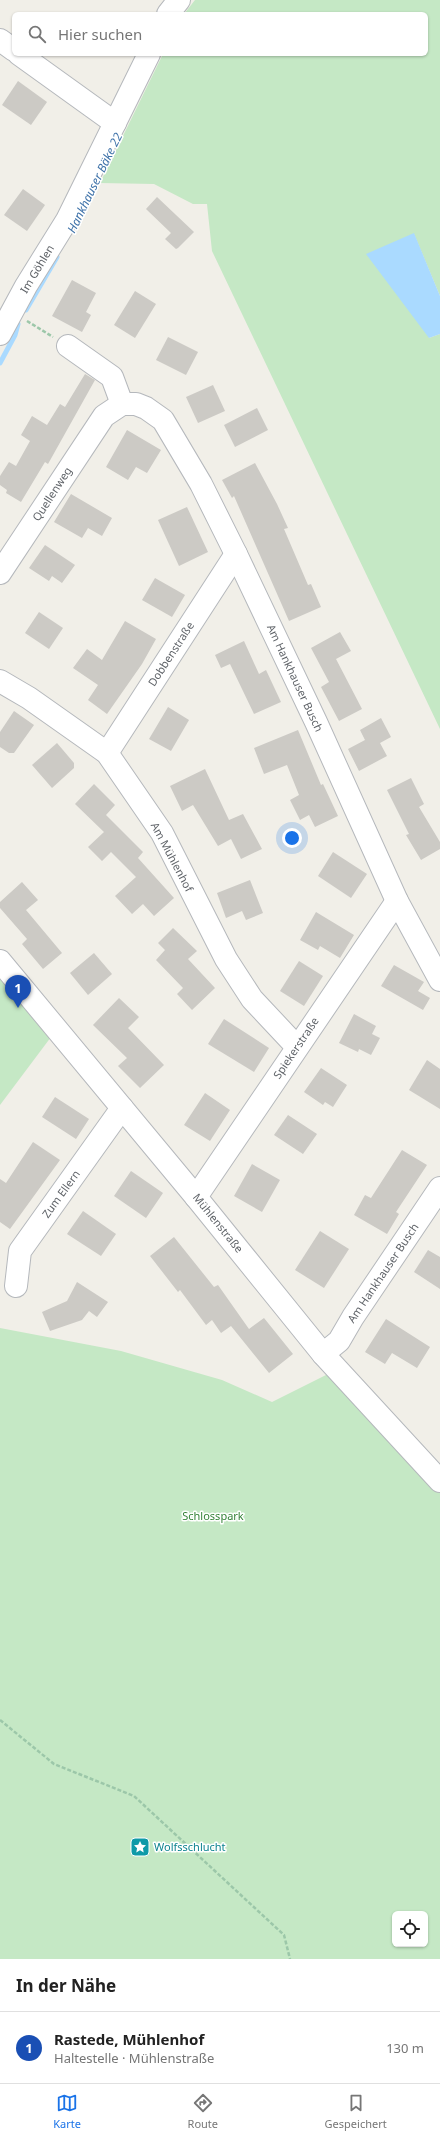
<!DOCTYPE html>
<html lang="de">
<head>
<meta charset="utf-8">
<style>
	body { margin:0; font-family:"Noto Sans",sans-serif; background:#f6f6f6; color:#222 }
	.controls { position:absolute; right:12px; bottom:12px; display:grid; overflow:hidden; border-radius:6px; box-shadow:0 1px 3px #0004 }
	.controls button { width:36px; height:36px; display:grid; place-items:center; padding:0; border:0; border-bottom:1px solid #e0e0e0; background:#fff; color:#222; font:20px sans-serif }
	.you { position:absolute; left:292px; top:838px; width:14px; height:14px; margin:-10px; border:3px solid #fff; border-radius:50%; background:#1a73e8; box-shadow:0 0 0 6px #1a73e833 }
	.badge { display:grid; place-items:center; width:26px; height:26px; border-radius:50%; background:#1a73e8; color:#fff; font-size:13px; font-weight:700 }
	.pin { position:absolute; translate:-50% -33px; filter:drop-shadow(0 1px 2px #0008) }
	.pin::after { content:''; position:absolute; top:21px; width:14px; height:12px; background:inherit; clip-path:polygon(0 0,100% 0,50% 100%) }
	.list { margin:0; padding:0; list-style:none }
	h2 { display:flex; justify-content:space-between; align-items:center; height:52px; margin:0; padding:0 16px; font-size:17px }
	h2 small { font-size:13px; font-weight:400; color:#767676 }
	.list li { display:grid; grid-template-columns:26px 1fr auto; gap:12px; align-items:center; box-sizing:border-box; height:72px; padding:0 16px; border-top:1px solid #e0e0e0 }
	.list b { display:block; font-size:15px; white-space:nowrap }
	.list p { margin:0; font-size:13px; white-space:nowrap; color:#767676 }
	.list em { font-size:13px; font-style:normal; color:#767676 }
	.icon { flex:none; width:22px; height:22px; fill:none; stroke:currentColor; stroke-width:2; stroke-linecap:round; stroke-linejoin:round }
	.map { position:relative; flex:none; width:440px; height:1959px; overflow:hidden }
	.search { position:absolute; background:#fff; box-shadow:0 1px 3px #0004; left:12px; right:12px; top:12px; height:44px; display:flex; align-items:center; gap:10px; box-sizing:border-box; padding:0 14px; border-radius:6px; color:#767676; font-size:15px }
	.sheet { height:124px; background:#fff }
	nav { display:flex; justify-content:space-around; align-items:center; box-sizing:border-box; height:56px; border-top:1px solid #e0e0e0; background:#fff; font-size:11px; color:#767676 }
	nav a { display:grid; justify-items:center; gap:2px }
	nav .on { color:#1a73e8 }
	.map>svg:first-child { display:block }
	.green { fill:#c5e8c5; fill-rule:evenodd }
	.water { fill:#aadaff }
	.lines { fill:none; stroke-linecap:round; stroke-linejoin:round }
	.stream { stroke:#aadaff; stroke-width:5 }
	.building { fill:#cccac5 }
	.minor-casing { stroke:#b5b8bc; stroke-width:24 }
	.path { stroke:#9cc7a9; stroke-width:2.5; stroke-dasharray:4 2; stroke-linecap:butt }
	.minor { stroke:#fff; stroke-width:22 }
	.labels { text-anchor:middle; stroke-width:3; stroke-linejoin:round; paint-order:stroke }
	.street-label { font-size:11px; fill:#5f6368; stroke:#fff }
	.park-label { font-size:11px; fill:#348238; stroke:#fff }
	.culture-label { font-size:11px; fill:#0d838f; stroke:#fff; text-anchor:start }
	.water-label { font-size:12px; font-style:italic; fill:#4174aa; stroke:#fff }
</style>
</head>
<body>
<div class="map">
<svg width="440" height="1959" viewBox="0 0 440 1959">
	<rect width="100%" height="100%" fill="#f1efe8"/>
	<g class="green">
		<polygon points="195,0 440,0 440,296 414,234 429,338 440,334 440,729 212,251 207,204 193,204 154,184 100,183 163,54 426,54 426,14 184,14"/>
		<polygon points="0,961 57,1029 0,1105"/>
		<path d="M0 1328 121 1351 222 1380 272 1402 330 1373 440 1485V1959H0ZM395 1914H425V1944H395Z"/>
	</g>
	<polygon class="water" points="414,233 440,296 440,334 429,338 366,254"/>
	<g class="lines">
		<g class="stream">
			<polyline points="26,310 57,257"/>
			<polyline points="0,363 15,335 18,324"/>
		</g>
	</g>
	<g class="building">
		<polygon points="18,81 47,102 31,125 2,105"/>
		<polygon points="23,189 45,205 27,231 4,215"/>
		<polygon points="157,197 194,232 178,248 176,249 165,239 171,233 146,209"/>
		<polygon points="72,280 96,293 86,312 91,315 82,332 52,316"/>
		<polygon points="135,291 156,304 135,338 114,325"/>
		<polygon points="168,337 198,352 186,375 156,360"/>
		<polygon points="85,374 95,380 48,464 45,462 21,502 6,493 7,490 0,485 0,476 9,462 16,466 30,441 21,435 32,416 47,425 60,404 65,407"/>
		<polygon points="213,385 225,411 198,423 186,397"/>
		<polygon points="257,408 268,430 235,447 224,425"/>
		<polygon points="127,430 161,450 147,473 136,467 128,480 106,467"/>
		<polygon points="255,463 277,504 288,528 284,529 308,585 311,584 321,607 289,621 234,496 232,498 222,480"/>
		<polygon points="71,494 112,518 102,536 88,528 82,538 54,522"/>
		<polygon points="187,507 208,552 179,566 158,520"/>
		<polygon points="45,545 75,565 62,583 52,576 49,581 29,568"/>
		<polygon points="155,578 185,595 172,617 142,600"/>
		<polygon points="39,612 63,628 49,649 25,633"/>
		<polygon points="125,621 156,639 142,664 107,714 88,700 98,685 73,668 87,649 102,660"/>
		<polygon points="340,632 351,651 336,659 362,709 339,721 321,687 329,682 311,648"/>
		<polygon points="244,641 259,674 266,670 281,702 254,714 230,664 221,668 215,655"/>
		<polygon points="168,707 189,720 171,751 149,739"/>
		<polygon points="14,711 34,725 14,753 9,753 0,747 0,732"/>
		<polygon points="381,718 391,737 380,743 387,756 359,771 348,749 365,740 360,730"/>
		<polygon points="298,730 321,785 323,784 338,816 315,827 309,815 300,820 290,800 299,795 287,765 264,774 254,748"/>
		<polygon points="57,743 74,763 74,768 52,788 32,765"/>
		<polygon points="205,769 229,820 243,814 262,849 241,859 231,839 218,846 193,805 182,811 170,786"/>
		<polygon points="411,778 424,804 419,807 440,842 440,849 421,860 406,835 409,834 387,790"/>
		<polygon points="94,784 115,805 106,815 143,852 138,858 174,898 154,916 143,904 132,914 115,896 136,877 111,852 102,861 88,847 104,832 75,804"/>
		<polygon points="333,852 367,874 351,898 318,876"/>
		<polygon points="250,880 263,913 246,920 242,911 226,918 217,893"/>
		<polygon points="22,882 38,900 26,910 62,953 43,969 22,944 27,939 0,908 0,902"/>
		<polygon points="316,912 354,935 340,958 320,946 318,950 300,940"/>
		<polygon points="173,928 197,951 188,959 215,988 192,1010 177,994 183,988 156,960 165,950 158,943"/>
		<polygon points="94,953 112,974 88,995 70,973"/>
		<polygon points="299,961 323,976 304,1006 280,991"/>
		<polygon points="394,965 424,982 418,991 430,998 423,1010 381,986"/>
		<polygon points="119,998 139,1017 128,1028 164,1065 140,1088 118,1066 127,1058 93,1025"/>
		<polygon points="354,1014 376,1026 372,1034 380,1038 371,1055 359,1049 358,1052 339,1043"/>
		<polygon points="224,1019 269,1048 254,1072 208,1044"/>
		<polygon points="427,1060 440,1069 440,1109 409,1090"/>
		<polygon points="321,1068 347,1085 333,1107 325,1102 323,1105 304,1092"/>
		<polygon points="205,1093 230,1110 210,1141 184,1125"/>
		<polygon points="55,1097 89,1119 76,1139 42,1117"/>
		<polygon points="288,1115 317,1134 303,1154 274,1135"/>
		<polygon points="33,1142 60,1160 10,1229 0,1222 0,1179 6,1183"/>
		<polygon points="402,1150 427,1165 396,1212 399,1214 387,1234 354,1215 365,1195 371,1198"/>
		<polygon points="252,1164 280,1180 262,1212 234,1196"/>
		<polygon points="131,1171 163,1193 146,1218 114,1196"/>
		<polygon points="83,1211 116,1234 101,1256 67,1234"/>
		<polygon points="320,1231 349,1249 324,1288 295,1270"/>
		<polygon points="174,1237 214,1287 218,1285 249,1329 264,1318 293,1354 269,1373 231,1326 221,1333 212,1320 206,1325 180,1290 178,1292 150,1256"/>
		<polygon points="428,1250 440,1257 440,1289 414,1272"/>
		<polygon points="77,1282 108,1302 97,1317 89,1311 82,1320 50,1331 42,1312 67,1301"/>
		<polygon points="386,1319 430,1347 417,1368 392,1353 385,1364 365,1352"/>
	</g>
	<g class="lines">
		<defs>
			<g id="minor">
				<polyline points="168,14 179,0"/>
				<polyline points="0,40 14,50"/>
				<polyline points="19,54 115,123"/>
				<polyline points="0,334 26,286 67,220 149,54"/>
				<polyline points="68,346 112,377 122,404"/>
				<polyline points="0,573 104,416 122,404 136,404 146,408 163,420 201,484 236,554 316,722 397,901 440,980"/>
				<polyline points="0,681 29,698 107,753 162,833 226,959 252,999 297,1047"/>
				<polyline points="107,753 236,554"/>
				<polyline points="0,961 196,1197 323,1354 440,1481"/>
				<polyline points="196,1197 397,901"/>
				<polyline points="16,1286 20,1251 122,1108"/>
				<polyline points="323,1354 339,1341 353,1317 440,1188"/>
			</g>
		</defs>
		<use href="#minor" class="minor-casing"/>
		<g class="path">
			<polyline points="27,321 53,337"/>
			<polyline points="0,1720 54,1764 134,1796 284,1935 290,1959"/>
		</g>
		<use href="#minor" class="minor"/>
	</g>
	<defs>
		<symbol id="sight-square" viewBox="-11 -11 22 22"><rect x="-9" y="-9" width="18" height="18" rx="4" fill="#0f9aa8" stroke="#fff"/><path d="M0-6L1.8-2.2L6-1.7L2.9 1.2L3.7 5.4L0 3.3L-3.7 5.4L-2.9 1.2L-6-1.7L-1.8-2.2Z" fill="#fff"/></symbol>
	</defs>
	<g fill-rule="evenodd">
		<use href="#sight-square" x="129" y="1836" width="22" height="22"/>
	</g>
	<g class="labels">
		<g class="street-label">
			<text transform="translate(37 269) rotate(-59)" y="4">Im Göhlen</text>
			<text transform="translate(52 494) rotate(-57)" y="4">Quellenweg</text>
			<text transform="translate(171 654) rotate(-57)" y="4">Dobbenstraße</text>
			<text transform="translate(295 678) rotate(65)" y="4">Am Hankhauser Busch</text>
			<text transform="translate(172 857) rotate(62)" y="4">Am Mühlenhof</text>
			<text transform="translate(296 1048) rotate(-56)" y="4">Spiekerstraße</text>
			<text transform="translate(61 1194) rotate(-54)" y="4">Zum Ellern</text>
			<text transform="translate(218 1223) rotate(51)" y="4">Mühlenstraße</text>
			<text transform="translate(383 1273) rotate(-56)" y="4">Am Hankhauser Busch</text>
		</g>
		<g class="park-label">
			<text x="213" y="1520">Schlosspark</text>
		</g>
		<g class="culture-label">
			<text x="154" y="1851">Wolfsschlucht</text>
		</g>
		<g class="water-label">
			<text transform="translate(95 183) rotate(-64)" y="4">Hankhauser Bäke 22</text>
		</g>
	</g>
</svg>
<div class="controls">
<button><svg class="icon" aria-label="locate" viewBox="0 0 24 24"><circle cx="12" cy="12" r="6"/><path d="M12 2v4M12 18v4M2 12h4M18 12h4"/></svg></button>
</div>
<div class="you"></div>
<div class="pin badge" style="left:18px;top:1008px;background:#1a4fb4">1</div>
<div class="search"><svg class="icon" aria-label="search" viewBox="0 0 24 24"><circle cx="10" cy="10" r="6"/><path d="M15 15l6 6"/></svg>Hier suchen</div>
</div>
<section class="sheet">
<h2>In der Nähe<small></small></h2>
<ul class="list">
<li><span class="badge" style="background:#1a4fb4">1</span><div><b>Rastede, Mühlenhof</b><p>Haltestelle · Mühlenstraße</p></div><em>130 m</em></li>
</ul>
</section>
<nav>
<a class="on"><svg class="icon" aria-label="map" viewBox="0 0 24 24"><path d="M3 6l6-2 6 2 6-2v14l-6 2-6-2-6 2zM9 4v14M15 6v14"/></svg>Karte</a>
<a><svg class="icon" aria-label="directions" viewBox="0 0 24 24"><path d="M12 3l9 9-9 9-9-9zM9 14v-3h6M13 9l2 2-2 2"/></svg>Route</a>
<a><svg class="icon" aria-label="saved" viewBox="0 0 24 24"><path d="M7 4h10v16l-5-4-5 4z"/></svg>Gespeichert</a>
</nav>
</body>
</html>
